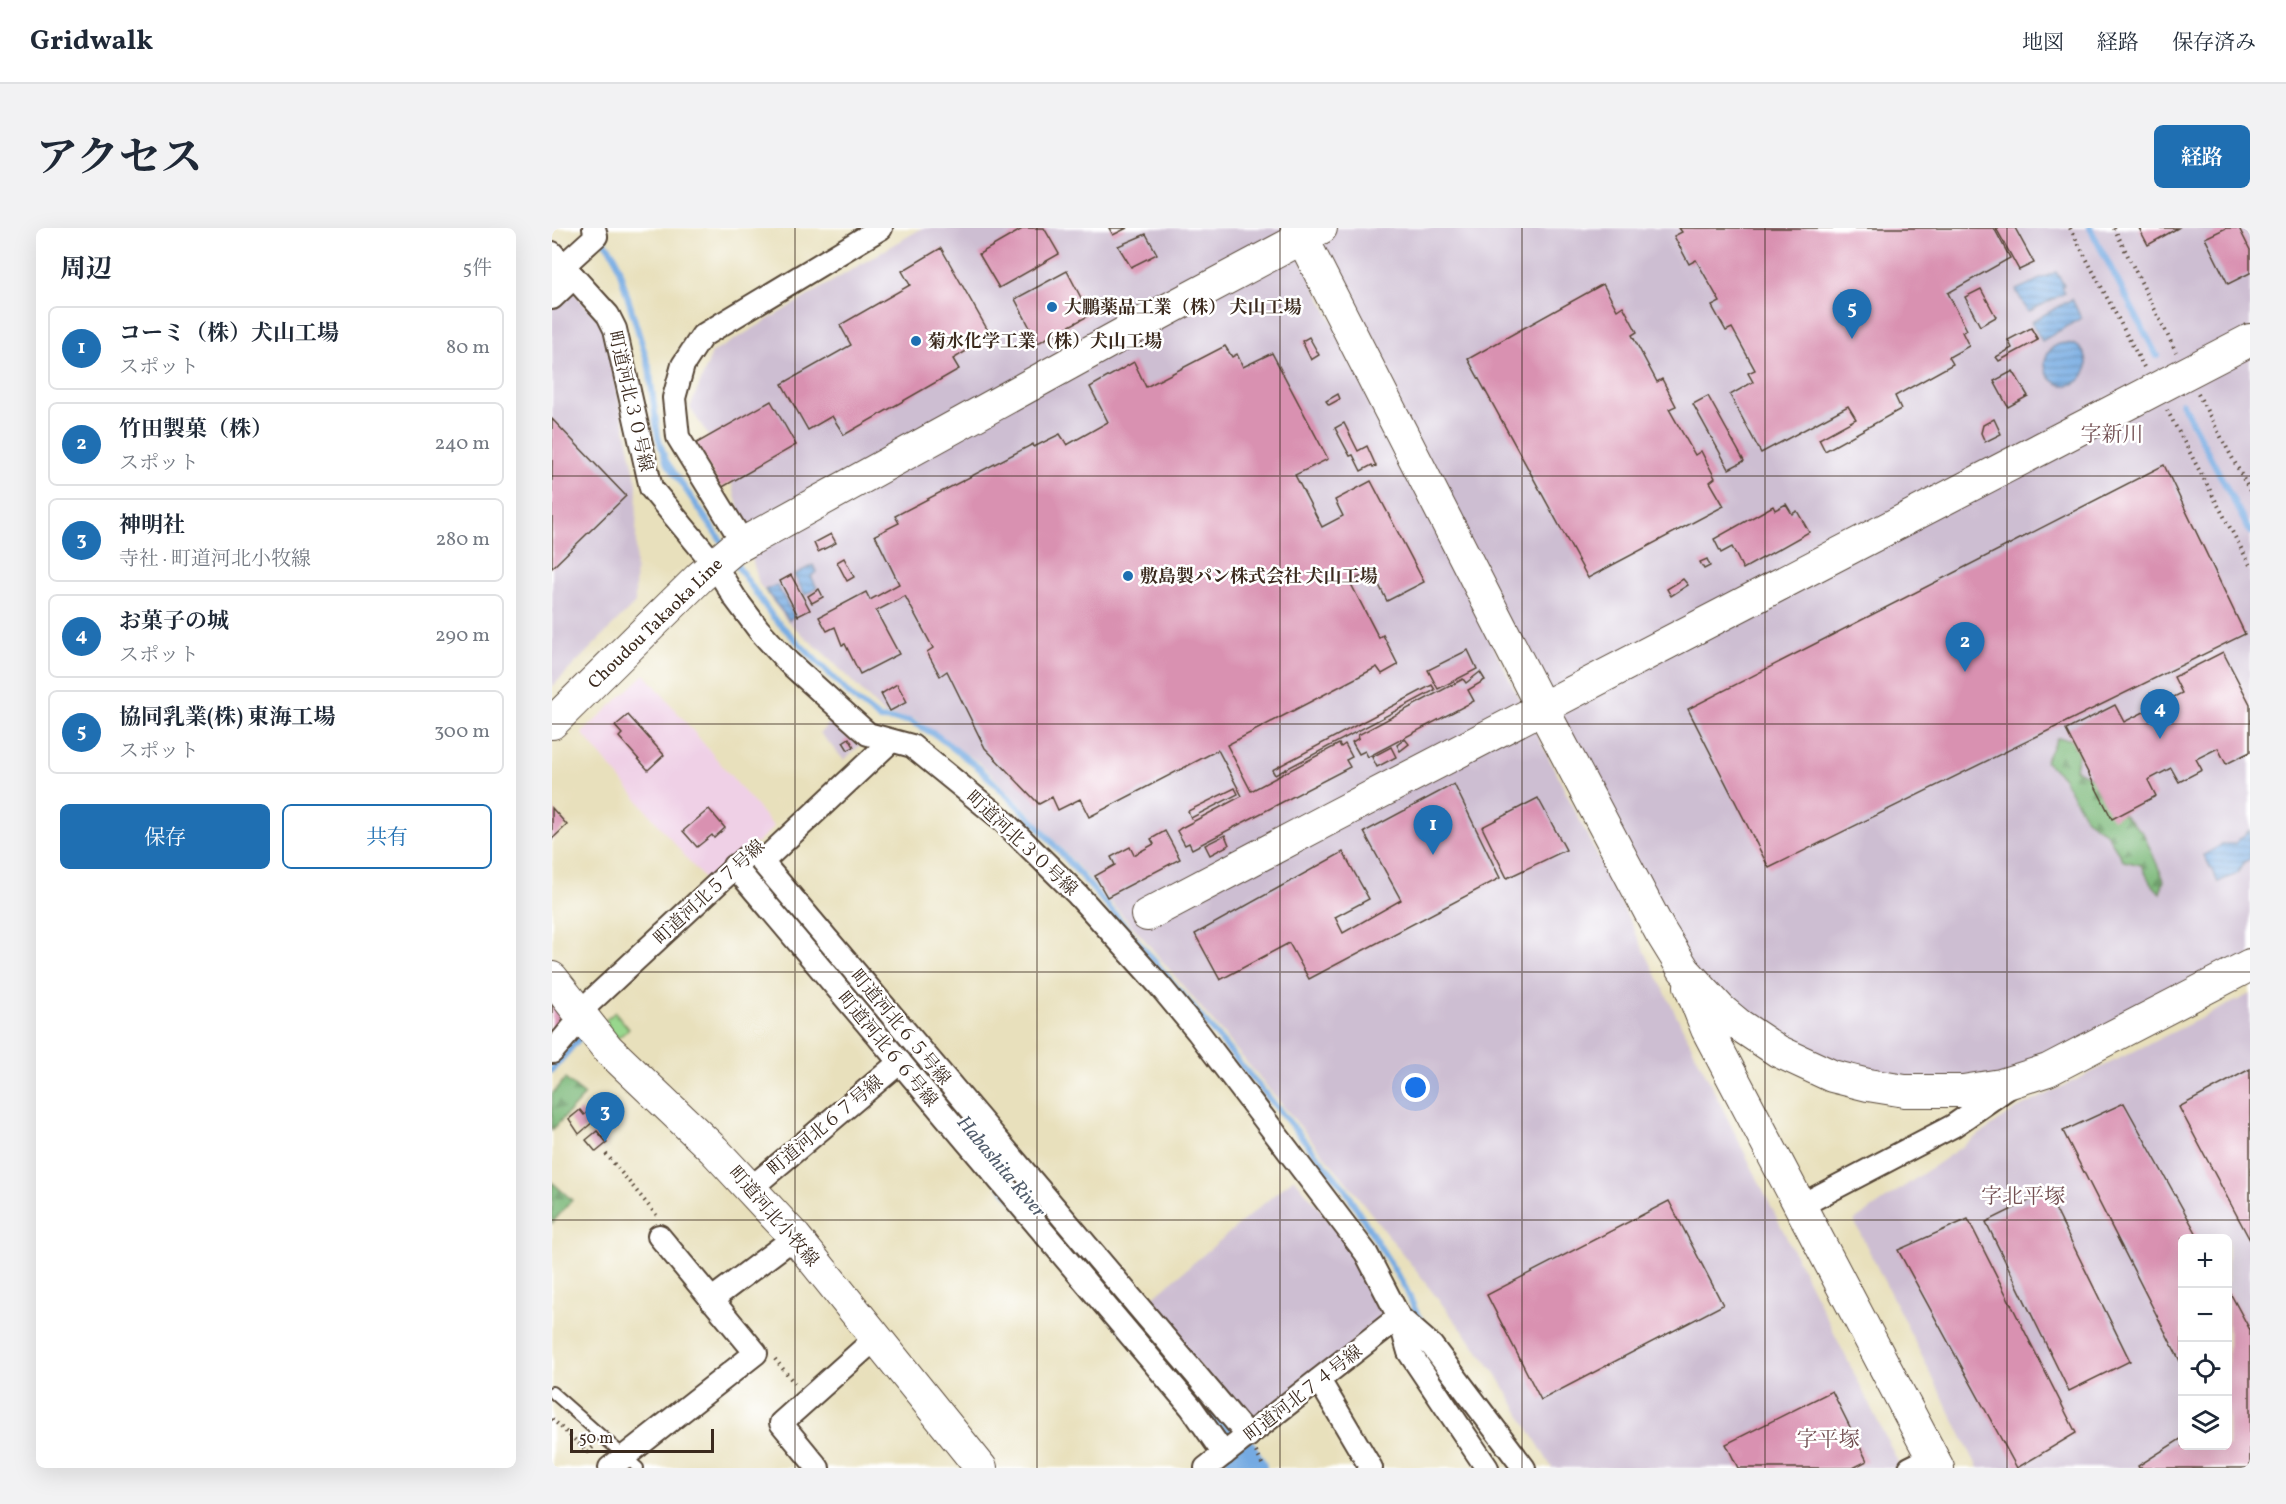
<!DOCTYPE html>
<html lang="ja">
<head>
<meta charset="utf-8">
<style>
	body { margin:0; font-family:Vollkorn,"Noto Serif JP",serif; background:#f2f2f3; color:#1f2937 }
	.controls { position:absolute; right:18px; bottom:18px; display:grid; overflow:hidden; border-radius:9px; box-shadow:0 6px 24px #0002 }
	.controls button { width:54px; height:54px; display:grid; place-items:center; padding:0; border:0; border-bottom:2px solid #e0e1e3; background:#fff; color:#1f2937; font:30px sans-serif }
	.scale { position:absolute; left:18px; bottom:15px; width:144px; box-sizing:border-box; padding-left:6px; border:3px solid #3b2a1e; border-top:0; font-size:16px; line-height:21px; white-space:nowrap; color:#3b2a1e; -webkit-text-stroke:4px #fff; paint-order:stroke }
	.you { position:absolute; left:864px; top:860px; width:21px; height:21px; margin:-15px; border:4px solid #fff; border-radius:50%; background:#1a73e8; box-shadow:0 0 0 9px #1a73e833 }
	.badge { display:grid; place-items:center; width:39px; height:39px; border-radius:50%; background:#1f6fb2; color:#fff; font-size:20px; font-weight:700 }
	.pin { position:absolute; translate:-50% -50px; filter:drop-shadow(0 2px 3px #0008) }
	.pin::after { content:''; position:absolute; top:32px; width:21px; height:18px; background:inherit; clip-path:polygon(0 0,100% 0,50% 100%) }
	.list { margin:0; padding:0; list-style:none }
	h2 { display:flex; justify-content:space-between; align-items:center; height:78px; margin:0; padding:0 24px; font-size:26px }
	h2 small { font-size:20px; font-weight:400; color:#747a83 }
	.list li { display:grid; grid-template-columns:39px 1fr auto; gap:18px; align-items:center; box-sizing:border-box; height:84px; margin:0 12px 12px; padding:0 12px; border:2px solid #e0e1e3; border-radius:9px }
	.list b { display:block; font-size:22px; white-space:nowrap }
	.list p { margin:0; font-size:20px; white-space:nowrap; color:#747a83 }
	.list em { font-size:20px; font-style:normal; color:#747a83 }
	.actions { display:flex; gap:12px; padding:18px 24px }
	.actions a { flex:1; padding:14px 0; border:2px solid #1f6fb2; border-radius:9px; text-align:center; font-size:21px; color:#1f6fb2 }
	.actions .main { background:#1f6fb2; color:#fff }
	.icon { flex:none; width:33px; height:33px; fill:none; stroke:currentColor; stroke-width:2; stroke-linecap:round; stroke-linejoin:round }
	.map { position:relative; flex:none; width:1698px; height:1240px; overflow:hidden; border-radius:9px }
	header { display:flex; align-items:center; gap:36px; box-sizing:border-box; height:84px; padding:0 30px; background:#fff; border-bottom:2px solid #e0e1e3 }
	header strong { font-size:28px }
	nav { display:flex; gap:33px; margin-inline-start:auto; font-size:21px }
	.intro { display:flex; align-items:center; justify-content:space-between; box-sizing:border-box; height:144px; padding:0 36px }
	h1 { margin:0; font-size:42px }
	.button { padding:15px 27px; border-radius:9px; background:#1f6fb2; color:#fff; font-size:21px; font-weight:700 }
	main { display:flex; gap:36px; padding:0 36px }
	aside { flex:1; background:#fff; border-radius:9px; box-shadow:0 6px 24px #0002 }
	.map>svg:first-child { display:block }
	.built { fill:#efd0e6 }
	.industrial { fill:#cdbed2; fill-rule:evenodd }
	.forest { fill:url(#forest-firs); stroke:#5a714b; stroke-width:1.5 }
	.cemetery { fill:url(#cemetery-stones); stroke:#6a8056; stroke-width:1.5 }
	.water { fill:url(#water-rules); stroke:#586a80; stroke-width:1.5 }
	.lines { fill:none; stroke-linecap:round; stroke-linejoin:round }
	.stream { stroke:#74aae2; stroke-width:6 }
	.river { stroke:#74aae2; stroke-width:34 }
	.building { fill:#d991b1 }
	.lane-casing { stroke:#554536; stroke-width:14 }
	.street-casing { stroke:#554536; stroke-width:26 }
	.secondary-casing { stroke:#554536; stroke-width:34 }
	.path { stroke:#554536; stroke-width:4; stroke-dasharray:1.5 4.5; stroke-linecap:butt }
	.lane { stroke:#fff; stroke-width:10 }
	.street { stroke:#fff; stroke-width:22 }
	.secondary { stroke:#fff; stroke-width:32 }
	.grid { fill:none; stroke:#3b2a1e; stroke-width:1.5; stroke-opacity:0.55 }
	.poi-dot { fill:#1f6fb2; stroke:#fff; stroke-width:2 }
	.labels { text-anchor:middle; stroke-width:5; stroke-linejoin:round; paint-order:stroke }
	.poi-label { font-size:18px; font-weight:bold; fill:#3b2a1e; stroke:#fff; text-anchor:start }
	.street-label { font-size:18px; fill:#3b2a1e; stroke:#fff }
	.water-label { font-size:20px; font-style:italic; fill:#525d6c; stroke:#fff }
	.quarter-label { font-size:21px; fill:#724e51; stroke:#fff }
</style>
</head>
<body>
<header>
<strong>Gridwalk</strong>
<nav><a>地図</a><a>経路</a><a>保存済み</a></nav>
</header>
<div class="intro"><h1>アクセス</h1><a class="button">経路</a></div>
<main>
<aside>
<h2>周辺<small>5件</small></h2>
<ul class="list">
<li><span class="badge">1</span><div><b>コーミ（株）犬山工場</b><p>スポット</p></div><em>80 m</em></li>
<li><span class="badge">2</span><div><b>竹田製菓（株）</b><p>スポット</p></div><em>240 m</em></li>
<li><span class="badge">3</span><div><b>神明社</b><p>寺社 · 町道河北小牧線</p></div><em>280 m</em></li>
<li><span class="badge">4</span><div><b>お菓子の城</b><p>スポット</p></div><em>290 m</em></li>
<li><span class="badge">5</span><div><b>協同乳業(株) 東海工場</b><p>スポット</p></div><em>300 m</em></li>
</ul>
<div class="actions"><a class="main">保存</a><a>共有</a></div>
</aside>
<div class="map">
<svg width="1698" height="1240" viewBox="0 0 1698 1240">
	<defs>
		<pattern id="forest-firs" width="22" height="20" patternUnits="userSpaceOnUse" patternTransform="scale(1.5)"><rect width="22" height="20" fill="#7ab878"/><path d="M5 1l3.5 6h-7zM16 11l3.5 6h-7z" fill="#659662"/></pattern>
		<pattern id="cemetery-stones" width="16" height="16" patternUnits="userSpaceOnUse" patternTransform="scale(1.5)"><rect width="16" height="16" fill="#98d78d"/><path d="M2 7V4a2 2 0 0 1 4 0v3zM10 15v-3a2 2 0 0 1 4 0v3z" fill="#84b979"/></pattern>
		<pattern id="water-rules" width="6" height="5" patternUnits="userSpaceOnUse" patternTransform="scale(1.5)"><rect width="6" height="5" fill="#74aae2"/><path d="M0 2.5h6" fill="none" stroke="#608bb7"/></pattern>
	</defs>
	<rect width="100%" height="100%" fill="#fff"/>
	<filter id="ink" filterUnits="userSpaceOnUse"><feTurbulence type="fractalNoise" baseFrequency=".0167" numOctaves="2"/><feDisplacementMap in="SourceGraphic" scale="12" xChannelSelector="R" yChannelSelector="G"/><feConvolveMatrix kernelMatrix="1 2 1 2 8 2 1 2 1" color-interpolation-filters="sRGB"/></filter>
	<filter id="wash" filterUnits="userSpaceOnUse"><feTurbulence type="fractalNoise" baseFrequency=".008" numOctaves="4" result="noise"/><feDisplacementMap in="SourceGraphic" scale="24" xChannelSelector="R" yChannelSelector="G"/><feGaussianBlur stdDeviation="1.35" result="paint"/><feColorMatrix in="noise" values="0 0 0 0 0 0 0 0 0 0 0 0 0 0 0 0 0 1.4 0 .05"/><feComposite in="paint" operator="in"/></filter>
	<g filter="url(#wash)">
		<rect width="100%" height="100%" fill="#e8e0bc"/>
		<polygon class="built" points="93,446 222,599 205,615 200,616 157,657 30,505"/>
		<g class="industrial">
			<polygon points="370,0 734,0 1349,1240 1000,1240 943,1144 796,956 591,710 478,585 428,535 363,491 333,487 278,431 235,393 207,356 174,234 138,180 160,125"/>
			<polygon points="769,0 1698,0 1698,737 1468,851 1298,853 1132,742 749,10"/>
			<polygon points="18,60 51,96 85,256 83,375 0,459 0,78"/>
			<polygon points="282,490 314,512 292,532 268,505"/>
			<path d="M1698 766V1212L1644 1240H1426L1302 993 1463 882ZM1630 1010H1676V1218H1630Z"/>
			<polygon points="742,950 807,1028 840,1088 698,1198 593,1076"/>
		</g>
		<g class="forest">
			<polygon points="1505,510 1529,512 1523,541 1551,556 1560,576 1591,605 1612,652 1608,665 1598,654 1589,637 1572,633 1554,605 1534,591 1510,549 1493,533"/>
			<polygon points="13,851 33,867 0,902 0,866"/>
			<polygon points="0,954 20,972 0,995"/>
		</g>
		<polygon class="cemetery" points="63,784 77,801 62,813 49,796"/>
		<g class="water">
			<polygon points="1504,44 1512,57 1510,59 1513,65 1476,84 1464,62"/>
			<polygon points="1520,71 1529,90 1490,113 1479,94"/>
			<circle cx="1514" cy="136" r="21"/>
			<polygon points="261,337 265,344 259,348 265,360 253,367 242,347"/>
			<polygon points="225,357 242,388 237,392 213,362"/>
			<polygon points="1698,602 1698,631 1692,634 1685,646 1666,654 1652,627 1671,616 1682,616"/>
		</g>
		<g class="lines">
			<g class="stream">
				<polyline points="1538,0 1605,128"/>
				<polyline points="49,9 63,28 97,139 106,209 114,233 172,317"/>
				<polyline points="1630,175 1698,304"/>
				<polyline points="182,333 220,388 301,470 328,491 358,493 384,507 427,540 484,596 573,698 793,961 854,1061 866,1088 877,1101"/>
				<polyline points="0,842 31,806"/>
			</g>
			<polyline class="river" points="198,638 682,1213 698,1240"/>
		</g>
		<g id="blocks">
			<g class="building">
				<polygon points="472,0 492,0 507,26 447,60 427,26"/>
				<polygon points="557,0 575,0 561,7"/>
				<polygon points="1127,0 1442,0 1458,30 1396,65 1415,102 1410,104 1417,118 1397,129 1401,136 1343,168 1349,181 1273,223 1267,211 1304,191 1296,178 1209,225 1178,167 1201,154 1196,145 1203,142 1180,100 1174,103 1160,78 1168,74 1144,32 1137,36 1122,8 1130,4"/>
				<polygon points="1444,0 1463,0 1482,35 1467,42"/>
				<polygon points="1587,0 1626,0 1596,17"/>
				<polygon points="1674,0 1687,0 1698,22 1698,45 1676,56 1653,10"/>
				<polygon points="594,6 605,26 579,39 566,18"/>
				<polygon points="389,20 439,108 401,131 407,141 292,207 280,188 256,202 230,156 299,117 288,97 358,57 350,43"/>
				<polygon points="515,43 538,87 486,115 463,71"/>
				<polygon points="1051,56 1065,82 1071,78 1085,104 1080,107 1105,154 1110,151 1124,178 1117,181 1143,227 1149,223 1163,250 1158,254 1172,278 1036,350 916,131"/>
				<polygon points="1429,61 1444,89 1428,98 1413,69"/>
				<polygon points="1479,100 1486,112 1447,133 1444,129 1460,120 1456,112"/>
				<polygon points="757,109 767,127 759,132 750,113"/>
				<polygon points="673,118 680,129 685,126 691,139 720,125 776,231 743,247 770,299 791,288 783,272 819,253 872,354 835,373 820,343 798,354 827,410 831,407 846,437 830,446 825,439 675,517 699,563 787,516 789,519 793,516 800,529 794,532 798,539 640,621 637,615 633,617 625,603 629,600 690,568 666,522 537,589 528,571 506,582 500,569 487,576 433,520 395,443 388,448 375,424 381,420 353,368 324,383 347,426 308,446 293,416 290,417 283,399 275,403 267,389 314,364 318,372 347,356 323,307 347,295 343,288 481,216 482,219 508,206 515,217 556,194 538,159 582,134 594,159"/>
				<polygon points="1461,143 1476,168 1456,179 1442,153"/>
				<polygon points="786,166 788,171 777,177 774,173"/>
				<polygon points="1156,168 1192,233 1177,241 1141,176"/>
				<polygon points="219,173 244,217 169,260 143,216"/>
				<polygon points="0,191 74,268 0,340"/>
				<polygon points="1442,191 1449,206 1433,214 1429,205 1431,197"/>
				<polygon points="792,195 806,223 815,218 824,238 821,239 820,237 809,243 801,227 798,228 783,200"/>
				<polygon points="1612,237 1693,406 1217,640 1136,481"/>
				<polygon points="1234,276 1240,286 1245,283 1257,304 1191,341 1180,319 1169,325 1162,311 1221,278 1223,282"/>
				<polygon points="279,306 284,315 266,324 262,315"/>
				<polygon points="292,330 302,349 295,353 285,334"/>
				<polygon points="1155,331 1158,338 1152,341 1148,334"/>
				<polygon points="239,347 258,382 246,388 228,353"/>
				<polygon points="1131,351 1136,357 1119,368 1115,361"/>
				<polygon points="267,361 271,369 260,375 256,368"/>
				<polygon points="916,422 925,441 886,461 876,442"/>
				<polygon points="1671,424 1698,476 1698,524 1674,536 1666,520 1644,531 1650,542 1627,554 1619,540 1596,552 1604,568 1560,591 1514,502 1563,477 1572,494 1630,465 1622,449"/>
				<polygon points="928,444 933,452 916,462 922,473 816,529 813,523 807,526 800,514 807,510 806,507 911,451 914,455"/>
				<polygon points="345,456 355,474 338,483 329,466"/>
				<polygon points="880,457 883,462 723,547 720,542"/>
				<polygon points="76,487 112,527 96,542 67,509 70,506 63,498"/>
				<polygon points="297,510 302,519 296,522 291,514"/>
				<polygon points="853,511 857,516 848,523 845,517"/>
				<polygon points="839,519 844,529 825,539 820,529"/>
				<polygon points="902,556 948,650 757,751 737,715 668,752 643,706 791,624 817,671 783,689 791,705 849,672 812,604"/>
				<polygon points="683,560 686,566 639,590 636,583"/>
				<polygon points="986,570 1014,622 955,650 930,599"/>
				<polygon points="0,580 15,597 0,611"/>
				<polygon points="157,581 173,600 162,610 160,607 145,619 131,603"/>
				<polygon points="613,603 628,631 555,669 543,648 563,637 559,629 578,619 582,627 602,616 599,611"/>
				<polygon points="673,607 677,617 658,627 653,617"/>
				<polygon points="0,774 20,794 0,814"/>
				<polygon points="1698,841 1698,1012 1627,879"/>
				<polygon points="1572,875 1647,1010 1630,1010 1630,1137 1511,903"/>
				<polygon points="28,882 32,887 35,885 42,893 27,906 17,891"/>
				<polygon points="45,903 55,915 44,924 34,912"/>
				<polygon points="1495,964 1578,1133 1517,1163 1434,994"/>
				<polygon points="1117,973 1171,1077 989,1172 935,1067"/>
				<polygon points="1416,991 1524,1205 1465,1240 1346,1022"/>
				<polygon points="1676,1061 1698,1102 1698,1240 1587,1240 1586,1238 1630,1210 1630,1218 1676,1218"/>
				<polygon points="1280,1163 1315,1233 1301,1240 1186,1240 1174,1216"/>
			</g>
		</g>
	</g>
	<g filter="url(#ink)">
		<use href="#blocks" fill-opacity="0" stroke="#554536" stroke-width="1.5"/>
		<g class="lines">
			<defs>
				<polyline id="lane" points="0,1164 86,1240"/>
				<g id="street">
					<polyline points="0,25 56,87 63,101 99,260 162,336 183,370 207,402 236,434 316,506 360,518 447,589 525,666 607,757 646,804 814,1025 847,1089 857,1124 935,1240"/>
					<polyline points="0,48 44,8 42,0"/>
					<polyline points="0,70 22,49"/>
					<polyline points="191,315 126,209 122,170 131,137 150,108 329,0"/>
					<polyline points="339,513 210,634 696,1208"/>
					<polyline points="182,638 639,1179 672,1226"/>
					<polyline points="0,824 23,797 35,777 193,630"/>
					<polyline points="199,960 348,834"/>
					<polyline points="1248,978 1401,898 1460,857"/>
					<polyline points="159,1072 243,1009"/>
					<polyline points="767,1152 819,1240"/>
					<polyline points="58,1240 204,1125 107,1008"/>
					<polyline points="266,1240 229,1195 324,1110"/>
					<polyline points="654,1240 847,1089 880,1118 972,1240"/>
					<polyline points="1358,1240 1380,1229"/>
				</g>
				<g id="secondary">
					<polyline points="745,0 990,480 1108,703 1132,742 1169,782 1187,797 1226,823 1280,848 1316,857 1353,863 1411,863 1449,857 1496,842 1698,737"/>
					<polyline points="0,495 148,349 181,321 598,91 769,0"/>
					<polyline points="595,687 771,594 1698,112"/>
					<polyline points="0,750 55,820 162,922 243,1009 429,1240"/>
					<polyline points="1138,758 1155,801 1386,1240"/>
				</g>
			</defs>
			<use href="#lane" class="lane-casing"/>
			<use href="#street" class="street-casing"/>
			<use href="#secondary" class="secondary-casing"/>
			<g class="path">
				<polyline points="1518,0 1593,141"/>
				<polyline points="1562,0 1624,124"/>
				<polyline points="1646,166 1698,263"/>
				<polyline points="1615,182 1698,337"/>
				<polyline points="54,926 106,989"/>
				<polyline points="223,1131 243,1156"/>
				<polyline points="0,1191 36,1224 41,1219"/>
				<polyline points="704,1224 712,1240"/>
			</g>
			<use href="#lane" class="lane"/>
			<use href="#street" class="street"/>
			<use href="#secondary" class="secondary"/>
		</g>
	</g>
	<path class="grid" d="M243 0V1240M485 0V1240M728 0V1240M970 0V1240M1213 0V1240M1455 0V1240M0 248H1698M0 496H1698M0 744H1698M0 992H1698"/>
	<g class="poi-dot">
		<circle cx="500" cy="79" r="6"/>
		<circle cx="364" cy="113" r="6"/>
		<circle cx="576" cy="348" r="6"/>
	</g>
	<g class="labels">
		<g class="poi-label">
			<text x="512" y="85">大鵬薬品工業（株） 犬山工場</text>
			<text x="376" y="119">菊水化学工業（株）犬山工場</text>
			<text x="588" y="354">敷島製パン株式会社 犬山工場</text>
		</g>
		<g class="street-label">
			<text transform="translate(79 173) rotate(77)" y="6">町道河北３０号線</text>
			<text transform="translate(103 395) rotate(-44)" y="6">Choudou Takaoka Line</text>
			<text transform="translate(470 615) rotate(43)" y="6">町道河北３０号線</text>
			<text transform="translate(157 664) rotate(-43)" y="6">町道河北５７号線</text>
			<text transform="translate(349 799) rotate(50)" y="6">町道河北６５号線</text>
			<text transform="translate(336 821) rotate(50)" y="6">町道河北６６号線</text>
			<text transform="translate(273 897) rotate(-40)" y="6">町道河北６７号線</text>
			<text transform="translate(222 988) rotate(49)" y="6">町道河北小牧線</text>
			<text transform="translate(751 1165) rotate(-38)" y="6">町道河北７４号線</text>
		</g>
		<g class="water-label">
			<text transform="translate(450 938) rotate(50)" y="7">Habashita River</text>
		</g>
		<g class="quarter-label">
			<text x="1560" y="213">字新川</text>
			<text x="1471" y="975">字北平塚</text>
			<text x="1276" y="1218">字平塚</text>
		</g>
	</g>
</svg>
<div class="controls">
<button>+</button>
<button>−</button>
<button><svg class="icon" aria-label="locate" viewBox="0 0 24 24"><circle cx="12" cy="12" r="6"/><path d="M12 2v4M12 18v4M2 12h4M18 12h4"/></svg></button>
<button><svg class="icon" aria-label="layers" viewBox="0 0 24 24"><path d="M12 4l9 5-9 5-9-5zM3 14l9 5 9-5"/></svg></button>
</div>
<div class="scale">50 m</div>
<div class="you"></div>
<div class="pin badge" style="left:881px;top:627px">1</div>
<div class="pin badge" style="left:1413px;top:444px">2</div>
<div class="pin badge" style="left:53px;top:914px">3</div>
<div class="pin badge" style="left:1608px;top:511px">4</div>
<div class="pin badge" style="left:1300px;top:111px">5</div>
</div>
</main>
</body>
</html>
